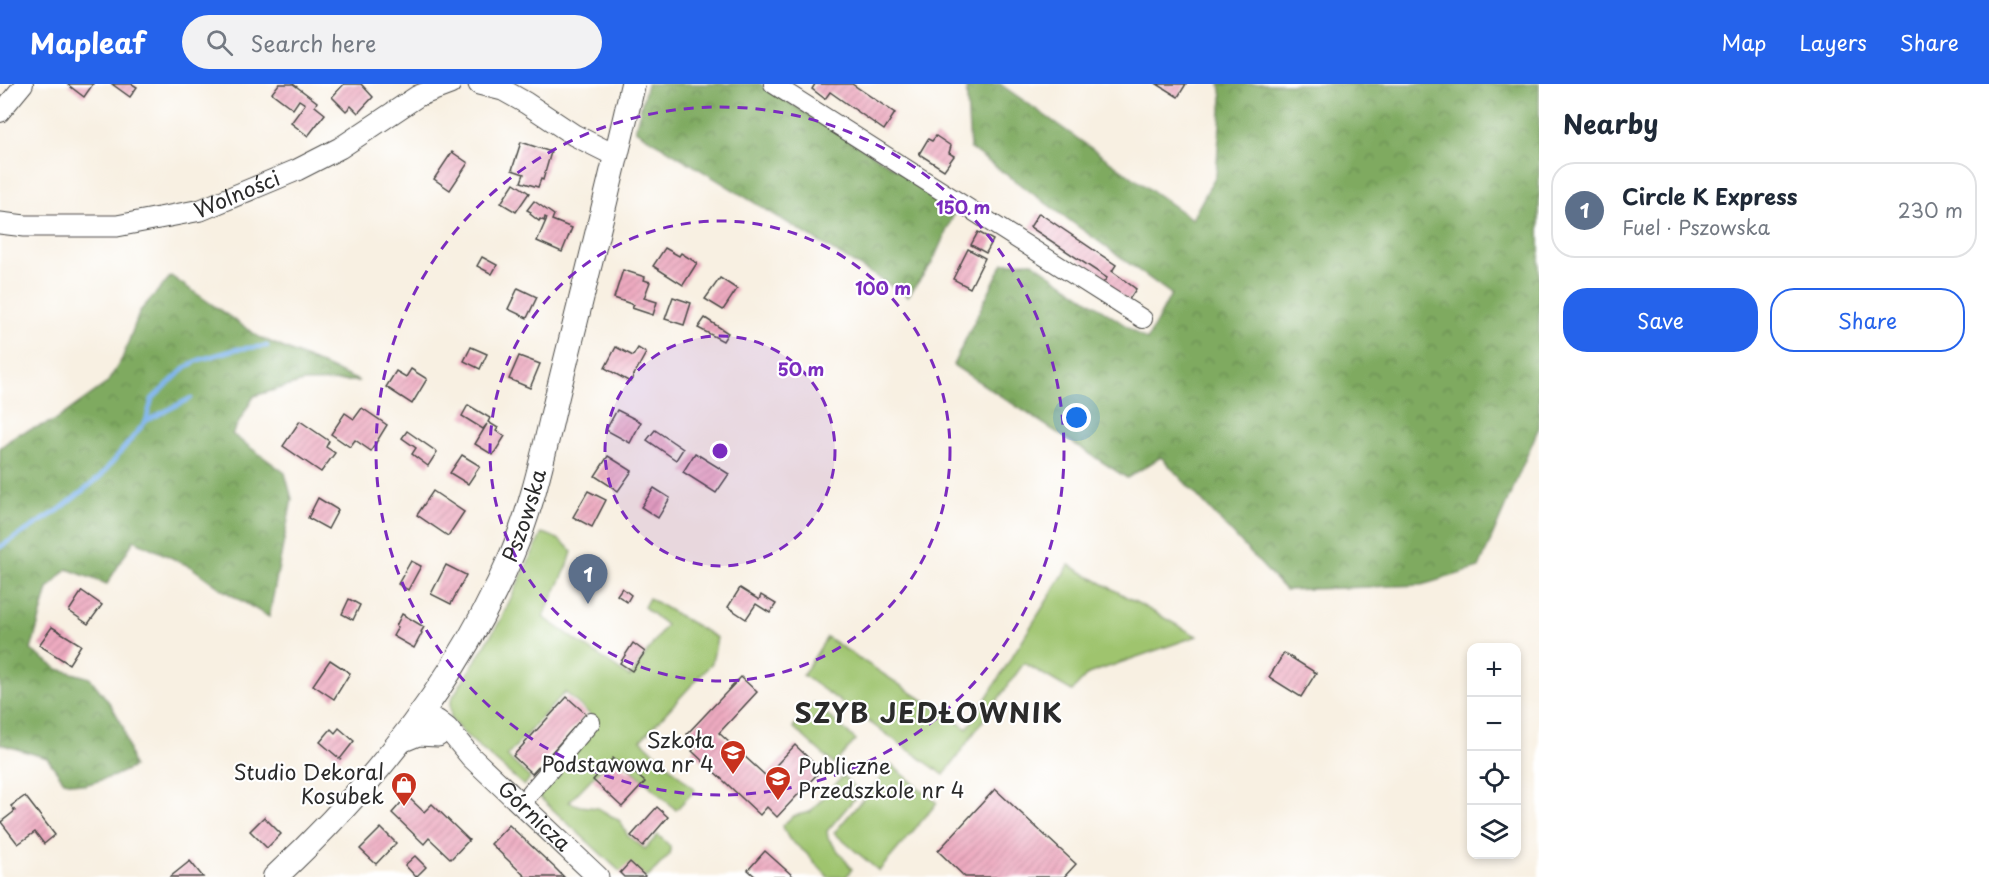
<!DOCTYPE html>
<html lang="en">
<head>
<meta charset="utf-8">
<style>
	body { margin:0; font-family:"Playpen Sans",sans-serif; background:#f2f2f3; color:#1f2937 }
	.controls { position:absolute; right:18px; bottom:18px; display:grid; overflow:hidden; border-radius:12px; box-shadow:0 3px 9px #0003 }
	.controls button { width:54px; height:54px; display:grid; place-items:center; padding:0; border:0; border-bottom:2px solid #e0e1e3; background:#fff; color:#1f2937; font:30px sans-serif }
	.you { position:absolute; left:1077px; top:334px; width:21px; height:21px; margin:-15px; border:4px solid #fff; border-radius:50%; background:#1a73e8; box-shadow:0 0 0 9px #1a73e833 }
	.badge { display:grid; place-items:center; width:39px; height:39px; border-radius:50%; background:#2563eb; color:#fff; font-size:20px; font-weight:700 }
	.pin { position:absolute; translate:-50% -50px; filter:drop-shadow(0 2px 3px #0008) }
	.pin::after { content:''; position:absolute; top:32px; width:21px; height:18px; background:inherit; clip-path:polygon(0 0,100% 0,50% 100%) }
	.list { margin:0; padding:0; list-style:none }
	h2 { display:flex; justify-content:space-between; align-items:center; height:78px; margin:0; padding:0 24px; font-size:26px }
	h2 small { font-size:20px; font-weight:400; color:#747a83 }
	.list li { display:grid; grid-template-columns:39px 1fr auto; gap:18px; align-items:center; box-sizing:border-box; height:96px; margin:0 12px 12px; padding:0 12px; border:2px solid #e0e1e3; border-radius:24px }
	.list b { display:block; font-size:22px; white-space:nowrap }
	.list p { margin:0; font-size:20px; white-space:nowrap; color:#747a83 }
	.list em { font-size:20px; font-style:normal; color:#747a83 }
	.actions { display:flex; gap:12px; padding:18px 24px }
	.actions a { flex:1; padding:14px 0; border:2px solid #2563eb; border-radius:24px; text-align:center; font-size:21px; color:#2563eb }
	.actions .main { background:#2563eb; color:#fff }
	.icon { flex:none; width:33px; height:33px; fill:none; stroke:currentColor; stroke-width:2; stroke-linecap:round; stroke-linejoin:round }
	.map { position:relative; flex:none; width:1539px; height:793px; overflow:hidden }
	header { display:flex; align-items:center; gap:36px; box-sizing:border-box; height:84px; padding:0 30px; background:#2563eb; color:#fff }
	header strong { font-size:28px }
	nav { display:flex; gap:33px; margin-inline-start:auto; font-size:21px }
	.search { width:420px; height:54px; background:#f2f2f3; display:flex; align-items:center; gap:15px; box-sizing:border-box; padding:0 21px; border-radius:33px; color:#747a83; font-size:22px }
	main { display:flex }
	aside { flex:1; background:#fff }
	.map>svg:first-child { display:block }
	.green { fill:#9fc46e; stroke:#65784c; stroke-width:1.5 }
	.forest { fill:url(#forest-crowns); stroke:#556a46; stroke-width:1.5 }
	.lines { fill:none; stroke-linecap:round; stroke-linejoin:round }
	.stream { stroke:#7eb4ed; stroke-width:4.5 }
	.building { fill:url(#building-hatch) }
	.minor-casing { stroke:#4a4946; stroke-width:20 }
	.tertiary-casing { stroke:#4a4946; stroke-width:23 }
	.secondary-casing { stroke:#4a4946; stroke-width:26 }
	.minor { stroke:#fff; stroke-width:18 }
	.tertiary { stroke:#fff; stroke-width:21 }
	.secondary { stroke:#fff; stroke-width:24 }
	.ring { fill:none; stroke:#7b2cbf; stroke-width:3; stroke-dasharray:10 8 }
	.labels { text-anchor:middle; stroke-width:4.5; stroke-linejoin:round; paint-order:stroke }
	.street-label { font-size:21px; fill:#2b2b2b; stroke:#fff }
	.poi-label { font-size:21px; fill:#2b2b2b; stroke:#fff; text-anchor:end }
	.district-label { font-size:27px; font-weight:bold; letter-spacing:1.5px; fill:#2b2b2b; stroke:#fff }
	.centre { fill:#7b2cbf; stroke:#fff; stroke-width:3 }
	.ring-label { font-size:18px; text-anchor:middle; font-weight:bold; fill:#7b2cbf; stroke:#fff; stroke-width:4.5; stroke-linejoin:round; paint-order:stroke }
</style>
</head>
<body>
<header>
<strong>Mapleaf</strong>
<div class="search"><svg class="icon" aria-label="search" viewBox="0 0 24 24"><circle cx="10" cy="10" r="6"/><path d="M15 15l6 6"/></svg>Search here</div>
<nav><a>Map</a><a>Layers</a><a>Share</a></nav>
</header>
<main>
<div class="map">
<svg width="1539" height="793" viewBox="0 0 1539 793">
	<defs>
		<pattern id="forest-crowns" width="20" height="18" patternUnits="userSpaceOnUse" patternTransform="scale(1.5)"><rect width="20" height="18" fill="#7faa61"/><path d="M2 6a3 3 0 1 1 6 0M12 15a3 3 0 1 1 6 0" fill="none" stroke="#688b50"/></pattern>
		<pattern id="building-hatch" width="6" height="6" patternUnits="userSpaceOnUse" patternTransform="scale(1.5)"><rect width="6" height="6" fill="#edaac0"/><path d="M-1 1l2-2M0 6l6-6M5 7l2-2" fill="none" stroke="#cb92a5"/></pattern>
	</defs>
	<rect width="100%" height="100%" fill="#fff"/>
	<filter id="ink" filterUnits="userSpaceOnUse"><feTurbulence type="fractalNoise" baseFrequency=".0167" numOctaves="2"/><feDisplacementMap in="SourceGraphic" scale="12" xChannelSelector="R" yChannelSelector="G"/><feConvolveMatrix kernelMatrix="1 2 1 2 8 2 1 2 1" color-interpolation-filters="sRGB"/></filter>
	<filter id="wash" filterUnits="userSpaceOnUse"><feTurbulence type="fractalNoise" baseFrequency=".008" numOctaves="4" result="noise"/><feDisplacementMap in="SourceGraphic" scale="24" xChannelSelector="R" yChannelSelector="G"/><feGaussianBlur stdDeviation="1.35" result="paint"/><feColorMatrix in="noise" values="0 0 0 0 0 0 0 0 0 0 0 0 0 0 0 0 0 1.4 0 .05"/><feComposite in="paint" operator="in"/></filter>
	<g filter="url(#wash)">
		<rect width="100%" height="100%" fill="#f8f0e2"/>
		<g class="green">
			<path d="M542 449C555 452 564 457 572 468L568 481 543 533 630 593 666 541 644 523 649 514 717 554 712 579 641 656 695 706 676 726 615 670 569 718 580 722 598 724 620 737 628 752 645 765 658 751 670 762V770L648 793H626L536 710 598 638 565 608 507 672 530 694 524 702 461 647 451 635 450 620 452 614 500 537Z"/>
			<polygon points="1069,481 1197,552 1088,590 1072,607 1024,579 944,691 803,591 827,553 967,645"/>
			<polygon points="814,619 856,656 834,680 793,643"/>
			<polygon points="892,681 937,719 879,787 834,749"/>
			<polygon points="843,692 860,708 827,747 828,754 852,785 846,793 828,793 806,769 789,755 782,742 793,732 810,728"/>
		</g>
		<g class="forest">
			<polygon points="647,0 760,0 952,120 954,130 932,179 908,212 635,46"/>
			<polygon points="966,0 1000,0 1192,135 1216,91 1222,14 1220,0 1539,0 1539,343 1479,484 1422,501 1285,506 1161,373 1127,394 953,281 1003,179 1032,178 1147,256 1171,210 970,64"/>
			<polygon points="171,192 259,253 359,297 303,298 254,312 232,350 285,389 292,415 269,533 223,506 191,483 134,456 107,500 67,485 48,505 31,566 58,585 90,594 111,621 123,642 133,683 114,692 85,701 64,697 47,674 0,660 0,364 16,351 54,337 107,299 122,275 140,227"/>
		</g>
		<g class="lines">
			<g class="stream">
				<polyline points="146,337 152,315 186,283 199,276 237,265 267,262"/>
				<polyline points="0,463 59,426 100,393 146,337 191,314"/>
			</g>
		</g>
		<g id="blocks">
			<g class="building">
				<polygon points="67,0 93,0 84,13"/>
				<polygon points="112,0 132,0 137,3 130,13"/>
				<polygon points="279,0 293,0 317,18 315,22 325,30 308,52 291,39 305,20 299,16 293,25 272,9"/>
				<polygon points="344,0 361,0 373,13 358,29 351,22 346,27 332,13"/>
				<polygon points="815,0 852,0 895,29 884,46 830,8 825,15 812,5"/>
				<polygon points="1157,0 1186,0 1178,13"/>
				<polygon points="936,52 951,62 949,69 954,72 944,86 919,70 928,55 932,57"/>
				<polygon points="521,58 551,68 543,96 541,95 538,103 521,98 524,90 512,86"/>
				<polygon points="452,68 468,79 450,106 434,95"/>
				<polygon points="514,99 529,109 516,128 501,119"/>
				<polygon points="534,117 554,131 552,136 572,144 562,168 537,157 547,134 545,133 544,137 540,135 539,137 530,130 531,128 527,126"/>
				<polygon points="1039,129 1116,181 1112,187 1136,205 1128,217 1102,200 1107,194 1030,143"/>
				<polygon points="978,148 993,156 986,169 971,161"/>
				<polygon points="665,164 679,172 681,169 697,179 683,201 653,182"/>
				<polygon points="968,165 985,174 970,204 953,195"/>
				<polygon points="482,173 497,181 492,190 477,182"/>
				<polygon points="623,186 645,193 644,196 650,198 644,214 657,218 653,231 632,224 634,221 614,214"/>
				<polygon points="720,194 737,205 723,226 705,215"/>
				<polygon points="518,204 537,213 527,234 508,225"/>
				<polygon points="673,213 691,219 684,241 665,235"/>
				<polygon points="705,234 728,249 723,257 698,244"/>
				<polygon points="471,263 487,270 480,285 464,277"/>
				<polygon points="616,263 633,272 638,264 646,269 630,298 605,284"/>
				<polygon points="519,272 540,280 530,304 509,295"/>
				<polygon points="411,285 427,295 412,320 386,303 396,287 406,293"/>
				<polygon points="468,321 490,334 488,338 498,344 496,347 505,352 493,371 475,360 487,340 483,345 462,332"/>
				<polygon points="362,324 387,341 371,367 355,356 350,363 331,350 345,329 354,335"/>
				<polygon points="617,326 641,338 630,359 606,346"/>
				<polygon points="300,337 329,357 326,363 335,369 321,388 283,362"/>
				<polygon points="655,346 683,365 676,376 647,356"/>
				<polygon points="407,347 437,368 428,382 412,370 416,364 402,354"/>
				<polygon points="695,369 729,390 716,409 683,388"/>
				<polygon points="462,371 480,382 468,400 450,389"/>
				<polygon points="608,372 632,387 618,407 595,392"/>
				<polygon points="654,404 670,414 658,434 641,423"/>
				<polygon points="433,407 464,428 448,452 417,431"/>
				<polygon points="588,407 606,416 592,443 573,433"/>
				<polygon points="318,414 338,426 328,445 308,434"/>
				<polygon points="411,477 421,482 408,506 398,500"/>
				<polygon points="446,481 466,491 451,520 431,510"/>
				<polygon points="622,504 631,511 627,518 617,511"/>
				<polygon points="740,504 759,516 761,511 776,520 770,529 756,520 746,535 728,523"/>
				<polygon points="82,507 102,521 88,540 69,527"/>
				<polygon points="349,515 360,521 353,536 342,530"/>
				<polygon points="402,530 424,543 421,548 422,549 414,564 393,552 398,543 396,542"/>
				<polygon points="52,543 81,561 69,580 39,561"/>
				<polygon points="633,559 645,568 632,587 620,579"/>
				<polygon points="1284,569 1316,589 1301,613 1269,593"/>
				<polygon points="330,576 350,589 334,615 313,601"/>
				<polygon points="741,593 757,608 719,649 766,692 795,661 821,686 777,733 767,723 760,731 692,667 698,660 687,650"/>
				<polygon points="567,613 586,630 532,690 513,672"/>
				<polygon points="339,644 354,657 340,675 320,658 331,645 335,649"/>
				<polygon points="613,674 628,688 630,685 645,698 622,723 593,696"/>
				<polygon points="995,705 1076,780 1064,793 965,793 938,767"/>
				<polygon points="25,712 55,751 44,760 35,748 18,760 1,738 15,727 11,722"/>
				<polygon points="407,712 424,728 432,720 469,756 451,775 429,754 424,760 392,729"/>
				<polygon points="657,723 668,733 643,762 631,752"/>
				<polygon points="264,733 281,750 267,764 250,747"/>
				<polygon points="509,741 555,784 564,793 526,793 491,760"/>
				<polygon points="381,744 396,759 376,780 360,765"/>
				<polygon points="765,767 794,793 756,793 748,786"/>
				<polygon points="415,772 426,783 416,793 405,781"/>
				<polygon points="190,777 203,793 170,793"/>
				<polygon points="630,778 645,792 644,793 624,793 620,789"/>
			</g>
		</g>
	</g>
	<g filter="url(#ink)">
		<use href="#blocks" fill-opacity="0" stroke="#4a4946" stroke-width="1.5"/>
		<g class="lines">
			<defs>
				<g id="minor">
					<polyline points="773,0 1143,235"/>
					<polyline points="0,29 24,0"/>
					<polyline points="521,720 591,638"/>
				</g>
				<g id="tertiary">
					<polyline points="479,0 503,6 526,19 574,51 616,72"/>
					<path id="s1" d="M0 139 25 142H117L201 126 297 86 340 64 418 12 450 0"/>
					<path id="s2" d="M421 630 438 637 447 644 471 673 598 793"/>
					<polyline points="401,658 418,651 438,652"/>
				</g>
				<g id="secondary">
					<path id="s3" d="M275 793C374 701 459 594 512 470 535 416 546 357 560 300 585 200 610 100 633 0"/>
				</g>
			</defs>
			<use href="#minor" class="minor-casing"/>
			<use href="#tertiary" class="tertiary-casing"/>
			<use href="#secondary" class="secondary-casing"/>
			<use href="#minor" class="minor"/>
			<use href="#tertiary" class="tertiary"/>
			<use href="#secondary" class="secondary"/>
		</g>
	</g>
	<circle cx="720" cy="367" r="115" fill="#7b2cbf" fill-opacity=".12"/>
	<g class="ring">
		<circle cx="720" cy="367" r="115"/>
		<circle cx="720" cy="367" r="230"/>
		<circle cx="720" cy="367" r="344"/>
	</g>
	<defs>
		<symbol id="school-pin" viewBox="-11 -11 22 30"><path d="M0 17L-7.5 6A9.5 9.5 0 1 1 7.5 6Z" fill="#c8321e" stroke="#fff"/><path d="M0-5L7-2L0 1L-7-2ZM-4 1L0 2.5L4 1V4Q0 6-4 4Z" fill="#fff"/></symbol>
		<symbol id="shop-pin" viewBox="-11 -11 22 30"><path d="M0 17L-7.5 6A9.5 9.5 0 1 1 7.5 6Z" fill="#c8321e" stroke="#fff"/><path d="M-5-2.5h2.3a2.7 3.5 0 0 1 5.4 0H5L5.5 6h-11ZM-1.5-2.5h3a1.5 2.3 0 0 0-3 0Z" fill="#fff"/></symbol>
	</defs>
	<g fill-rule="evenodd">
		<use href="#school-pin" x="718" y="654" width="30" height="40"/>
		<use href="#school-pin" x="763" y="680" width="30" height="40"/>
		<use href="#shop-pin" x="389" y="686" width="30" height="40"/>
	</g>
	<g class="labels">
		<g class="street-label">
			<text dy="7" stroke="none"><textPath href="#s1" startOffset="242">Wolności</textPath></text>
			<text dy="7" stroke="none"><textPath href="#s3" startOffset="444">Pszowska</textPath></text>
			<text dy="7" stroke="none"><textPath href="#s2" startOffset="154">Górnicza</textPath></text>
		</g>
		<g class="poi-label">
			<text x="714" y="664">Szkoła<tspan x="714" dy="24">Podstawowa nr 4</tspan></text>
			<text x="798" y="690" text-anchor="start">Publiczne<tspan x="798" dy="24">Przedszkole nr 4</tspan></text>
			<text x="384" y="696">Studio Dekoral<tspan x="384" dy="24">Kosubek</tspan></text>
		</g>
		<g class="district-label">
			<text x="929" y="639">SZYB JEDŁOWNIK</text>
		</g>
	</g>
	<circle cx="720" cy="367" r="9" class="centre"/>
	<g class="ring-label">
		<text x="963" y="130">150 m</text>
		<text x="883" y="211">100 m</text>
		<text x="801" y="292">50 m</text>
	</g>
</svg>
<div class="controls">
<button>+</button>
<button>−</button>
<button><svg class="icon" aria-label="locate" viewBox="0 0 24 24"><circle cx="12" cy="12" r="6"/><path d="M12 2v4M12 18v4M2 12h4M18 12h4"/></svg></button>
<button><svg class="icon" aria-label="layers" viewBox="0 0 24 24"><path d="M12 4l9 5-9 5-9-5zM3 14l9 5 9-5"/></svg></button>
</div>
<div class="you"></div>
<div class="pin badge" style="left:588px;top:520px;background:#5c6f8a">1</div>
</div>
<aside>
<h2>Nearby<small></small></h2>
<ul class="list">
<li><span class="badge" style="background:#5c6f8a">1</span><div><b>Circle K Express</b><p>Fuel · Pszowska</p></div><em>230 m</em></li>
</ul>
<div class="actions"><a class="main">Save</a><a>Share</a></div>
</aside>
</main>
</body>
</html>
